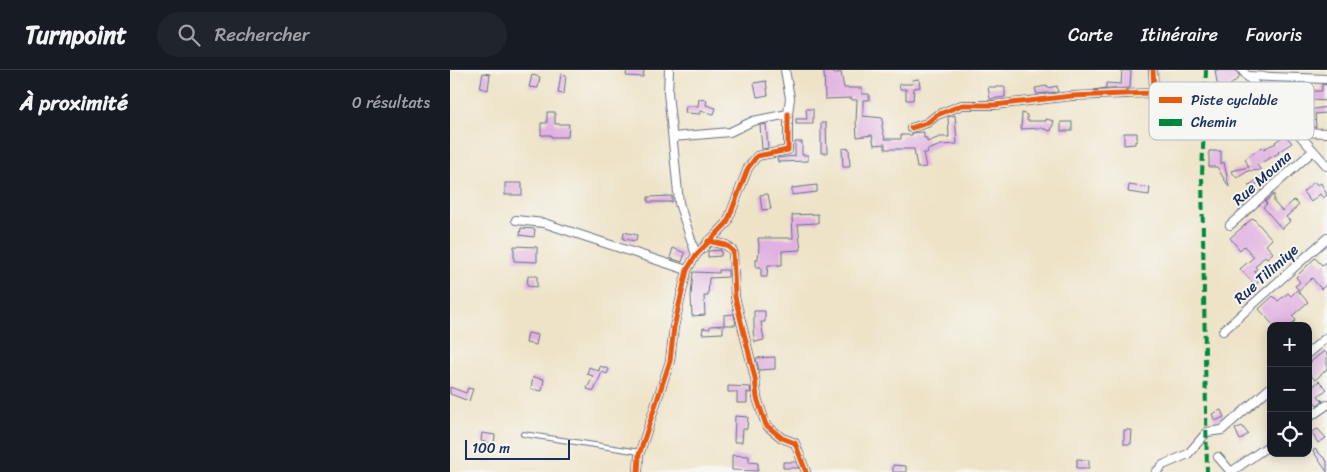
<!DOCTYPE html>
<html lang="fr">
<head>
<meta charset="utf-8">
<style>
	body { margin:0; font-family:Sriracha,sans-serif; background:#20242c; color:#f1f3f6 }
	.controls { position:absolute; right:15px; bottom:15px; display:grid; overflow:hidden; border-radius:10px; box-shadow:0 2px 12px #0003 }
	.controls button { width:45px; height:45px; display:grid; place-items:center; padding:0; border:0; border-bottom:1px solid #363941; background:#171b24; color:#f1f3f6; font:25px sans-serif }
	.scale { position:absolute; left:15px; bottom:12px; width:105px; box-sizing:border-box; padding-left:5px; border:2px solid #1b2f5e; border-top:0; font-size:14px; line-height:18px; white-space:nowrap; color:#1b2f5e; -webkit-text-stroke:4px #f6f6f2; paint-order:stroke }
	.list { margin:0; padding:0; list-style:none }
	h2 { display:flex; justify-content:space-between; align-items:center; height:65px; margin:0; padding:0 20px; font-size:21px }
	h2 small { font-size:16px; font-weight:400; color:#9ea1a6 }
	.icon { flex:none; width:28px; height:28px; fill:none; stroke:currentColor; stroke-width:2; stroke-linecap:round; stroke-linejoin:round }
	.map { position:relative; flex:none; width:877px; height:402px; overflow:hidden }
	header { display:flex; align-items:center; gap:30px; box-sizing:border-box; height:70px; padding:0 25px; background:#171b24; border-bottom:1px solid #363941 }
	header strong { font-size:24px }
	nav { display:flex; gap:28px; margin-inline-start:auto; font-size:18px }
	.search { width:350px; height:45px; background:#20242c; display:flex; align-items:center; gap:12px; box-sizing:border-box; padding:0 18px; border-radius:28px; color:#9ea1a6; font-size:19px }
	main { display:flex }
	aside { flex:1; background:#171b24 }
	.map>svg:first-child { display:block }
	.building { fill:#e1b1e1 }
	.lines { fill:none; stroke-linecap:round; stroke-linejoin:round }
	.service-casing { stroke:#656e83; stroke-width:6 }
	.minor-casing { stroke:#656e83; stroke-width:10 }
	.service { stroke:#fff; stroke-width:4 }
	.minor { stroke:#fff; stroke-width:8 }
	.quiet { stroke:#00873e; stroke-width:4; stroke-dasharray:8 4; stroke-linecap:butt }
	.cycleway-casing { stroke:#f6f6f2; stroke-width:8 }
	.cycleway { stroke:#e8590c; stroke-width:5 }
	.labels { text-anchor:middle; stroke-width:4; stroke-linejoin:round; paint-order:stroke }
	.street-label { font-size:15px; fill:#1b2f5e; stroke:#f6f6f2 }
	.key { fill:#f6f6f2; stroke:#b4bac6; stroke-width:1 }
	.key-label { font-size:14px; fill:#1b2f5e }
</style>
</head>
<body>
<header>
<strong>Turnpoint</strong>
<div class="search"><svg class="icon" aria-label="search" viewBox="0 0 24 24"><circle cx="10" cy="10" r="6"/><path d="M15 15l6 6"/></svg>Rechercher</div>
<nav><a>Carte</a><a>Itinéraire</a><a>Favoris</a></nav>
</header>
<main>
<aside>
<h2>À proximité<small>0 résultats</small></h2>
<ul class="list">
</ul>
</aside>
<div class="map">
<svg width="877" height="402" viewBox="0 0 877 402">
	<rect width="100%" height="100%" fill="#f6f6f2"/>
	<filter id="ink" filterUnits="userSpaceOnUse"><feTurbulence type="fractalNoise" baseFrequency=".02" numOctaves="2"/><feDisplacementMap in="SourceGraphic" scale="10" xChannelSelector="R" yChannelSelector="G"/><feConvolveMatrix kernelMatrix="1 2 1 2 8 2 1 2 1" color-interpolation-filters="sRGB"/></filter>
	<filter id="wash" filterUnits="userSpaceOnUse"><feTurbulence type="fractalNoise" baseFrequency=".0096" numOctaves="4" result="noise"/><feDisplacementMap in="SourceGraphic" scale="20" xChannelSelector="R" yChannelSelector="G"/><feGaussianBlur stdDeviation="1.12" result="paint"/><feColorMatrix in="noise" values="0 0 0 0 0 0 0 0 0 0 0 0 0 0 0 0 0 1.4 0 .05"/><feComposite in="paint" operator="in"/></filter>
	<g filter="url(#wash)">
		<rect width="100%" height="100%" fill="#eee3c7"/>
		<g id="blocks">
			<g class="building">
				<polygon points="177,0 194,0 193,7 176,6"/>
				<polygon points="374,0 384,0 384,4 391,2 394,18 412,18 412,24 419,24 419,30 413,30 413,46 433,48 432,57 435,69 451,69 451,65 462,65 462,63 474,62 474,68 477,68 477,72 490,67 499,67 498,47 505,45 507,74 491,75 477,80 478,83 473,83 476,97 467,98 464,79 435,79 435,74 424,75 422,65 407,67 406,52 407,30 402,30 402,28 375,29"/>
				<polygon points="672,0 681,1 680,18 644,20 656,18 656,13 671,14"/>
				<polygon points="765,0 786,0 790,7 773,21 773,18 768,19"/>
				<polygon points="33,3 40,4 38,20 30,18"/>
				<polygon points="111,4 116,5 114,24 108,23"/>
				<polygon points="82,5 90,7 88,18 79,17"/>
				<polygon points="469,9 470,17 464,18 463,30 456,30 456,19 450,19 449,14 463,14 462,10"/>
				<polygon points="316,11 318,25 307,27 304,13"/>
				<polygon points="838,13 846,13 846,23 858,21 872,21 872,14 877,15 877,31 846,29 846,37 842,37 841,21 842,21"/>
				<polygon points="597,16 597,18 607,16 608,22 587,24 585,18"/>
				<polygon points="538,17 555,17 555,27 540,29"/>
				<polygon points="249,29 257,30 256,35 266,38 264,44 250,41 250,44 235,43 236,36 248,36"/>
				<polygon points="877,37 877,43 865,44 866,57 857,57 857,53 851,56 847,52 852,48 857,48 851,41"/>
				<polygon points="356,39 363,39 363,54 346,54 346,49 357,49"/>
				<polygon points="97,42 105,42 105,54 119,54 118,67 101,67 101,65 91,65 91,53 97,53"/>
				<polygon points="572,43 577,45 577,51 596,51 596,49 604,51 601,61 591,58 571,59"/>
				<rect x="611" y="52" width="11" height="9"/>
				<polygon points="371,53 376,53 377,83 371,83"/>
				<polygon points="316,54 318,78 312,79 310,55"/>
				<polygon points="674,63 687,63 687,71 685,71 685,74 674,75"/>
				<polygon points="835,65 842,73 828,82 829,83 807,95 811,100 801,101 800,100 787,108 781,101 799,97 795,89 812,77 813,79 826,73 825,72"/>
				<polygon points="345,72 352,72 352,85 358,85 358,91 328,92 327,88 345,86"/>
				<polygon points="399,78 400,97 393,97 392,79"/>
				<polygon points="759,81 771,81 771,94 774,92 779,117 767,97 759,97"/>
				<polygon points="813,105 815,105 820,111 798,116"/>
				<polygon points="864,112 868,115 871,113 877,125 873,128 870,124 861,132 853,122"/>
				<rect x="55" y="113" width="17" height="12"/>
				<polygon points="367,115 367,122 342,125 342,118"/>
				<polygon points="679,115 700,118 699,125 678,122"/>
				<polygon points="318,124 321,139 312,140 310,125"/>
				<polygon points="824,124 824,132 832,141 844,130 849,135 836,147 840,151 832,159 813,137 817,134 815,132"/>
				<polygon points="222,126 222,132 198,132 198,127"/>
				<polygon points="368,144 368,153 348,154 351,180 332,181 332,195 318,195 317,207 311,207 311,197 306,197 306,189 308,189 309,175 308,168 343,168 342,145"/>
				<polygon points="803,148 822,169 816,175 823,183 817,188 815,186 805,197 807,199 804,201 812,209 805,215 790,199 804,187 794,176 790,180 780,168"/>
				<polygon points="71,158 85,159 84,167 70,165"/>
				<polygon points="174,162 187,165 186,171 173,169"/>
				<polygon points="64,176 87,177 87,192 64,191"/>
				<polygon points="223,178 235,183 232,192 220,188"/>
				<polygon points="271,180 271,186 258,187 258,181"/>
				<polygon points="865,188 872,195 877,192 877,214 871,219 862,208 849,220 845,216 850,212 846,207"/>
				<polygon points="269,200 278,200 278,207 259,208 258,226 254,226 255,245 242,246 241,226 243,202 269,203"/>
				<polygon points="78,206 87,206 87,217 77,216"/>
				<polygon points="847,220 858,232 842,246 846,250 840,256 824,256 809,239 823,226 828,231 838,223 841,226"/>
				<polygon points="304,241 315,241 315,252 311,252 314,270 305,272 303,261 304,260"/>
				<polygon points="284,244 286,255 274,255 274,245"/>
				<polygon points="273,255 273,263 252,264 253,258 260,259 260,256"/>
				<polygon points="78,263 88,265 86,275 76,273"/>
				<polygon points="874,281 877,284 877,299 865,310 858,302 858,294"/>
				<polygon points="325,287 325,299 309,300 306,288"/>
				<polygon points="150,296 159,299 157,304 152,302 144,321 137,319 143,306 137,304 139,297 149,301"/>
				<polygon points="83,307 94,309 92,321 81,319"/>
				<polygon points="869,311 877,319 868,326 873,331 867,335 862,329 864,327 859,320"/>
				<polygon points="278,316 300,317 301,323 297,322 297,333 287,333 287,322 278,322"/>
				<polygon points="0,317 16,323 18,318 23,319 19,331 0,324"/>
				<polygon points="771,340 774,347 765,351 762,344"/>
				<polygon points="285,346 298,347 297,359 293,359 292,372 284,372"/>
				<polygon points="792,356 798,364 790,370 785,359"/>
				<polygon points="868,359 876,368 868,373 861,362"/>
				<polygon points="674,360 682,360 681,374 674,374"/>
				<polygon points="32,363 45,365 44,374 31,371"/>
				<polygon points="865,379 877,391 877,402 863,381"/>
				<polygon points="282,385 299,386 299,392 308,393 308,401 282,400"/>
				<polygon points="627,389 639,390 639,398 627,398"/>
				<polygon points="333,392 346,392 349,398 333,398"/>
				<polygon points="443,395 456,396 456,402 443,402"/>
			</g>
		</g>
	</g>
	<g filter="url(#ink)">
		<use href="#blocks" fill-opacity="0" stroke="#656e83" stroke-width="1"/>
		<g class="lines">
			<defs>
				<polyline id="service" points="73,364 190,382"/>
				<g id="minor">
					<polyline points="219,0 218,22 229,133 246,185"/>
					<polyline points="792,0 877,96"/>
					<polyline points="797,6 877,9"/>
					<polyline points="701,23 710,42 709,56"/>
					<polyline points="780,54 840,56"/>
					<polyline points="461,58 477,53 487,45 512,35 545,35 621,26 701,23 704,18 703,0"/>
					<polyline points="846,62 877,63"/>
					<polyline points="223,67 280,62 303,51 338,44 340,28 335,0"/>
					<polyline points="66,150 94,153 237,200"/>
					<polyline points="780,155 863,81"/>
					<polyline points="258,171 276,175 283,181 285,227 305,308 307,328 316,355 332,368 345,373 356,402"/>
					<polyline points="773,261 877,168"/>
					<polyline points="858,283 877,267"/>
					<polyline points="858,348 877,335"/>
					<polyline points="768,387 781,402 821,374"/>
					<polyline points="188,402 189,385 220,291 224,257 237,200 246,185 277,153 298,98 307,86 338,80 338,44"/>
					<polyline points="706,402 713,395 738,384 757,362 772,360 821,317"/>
				</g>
			</defs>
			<use href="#service" class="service-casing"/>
			<use href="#minor" class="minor-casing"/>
			<use href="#service" class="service"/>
			<use href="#minor" class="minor"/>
			<polyline class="quiet" points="756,0 752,106 757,402"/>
			<defs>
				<g id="cycleway">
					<polyline points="461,58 477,53 487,45 512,35 545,35 621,26 701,23 704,18 703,0"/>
					<polyline points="258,171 276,175 283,181 285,227 305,308 307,328 316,355 332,368 345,373 356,402"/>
					<polyline points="188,402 189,385 220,291 224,257 237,200 246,185 277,153 298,98 307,86 338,80 338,44"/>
				</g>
			</defs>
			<use href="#cycleway" class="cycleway-casing"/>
			<use href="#cycleway" class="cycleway"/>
		</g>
	</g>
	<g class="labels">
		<g class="street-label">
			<text transform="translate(812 108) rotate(-42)" y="5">Rue Mouna</text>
			<text transform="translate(816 204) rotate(-42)" y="5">Rue Tilimiye</text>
		</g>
	</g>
	<rect x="699" y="12" width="165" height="58" rx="8" class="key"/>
	<rect x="709" y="27" width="23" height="6" fill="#e8590c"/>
	<rect x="709" y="49" width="23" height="7" fill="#00873e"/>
	<g class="key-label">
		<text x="741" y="35">Piste cyclable</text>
		<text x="741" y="57">Chemin</text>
	</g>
</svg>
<div class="controls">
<button>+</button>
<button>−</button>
<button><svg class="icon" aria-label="locate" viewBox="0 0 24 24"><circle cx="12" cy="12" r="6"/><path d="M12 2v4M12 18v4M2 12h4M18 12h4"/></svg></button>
</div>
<div class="scale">100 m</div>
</div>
</main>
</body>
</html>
